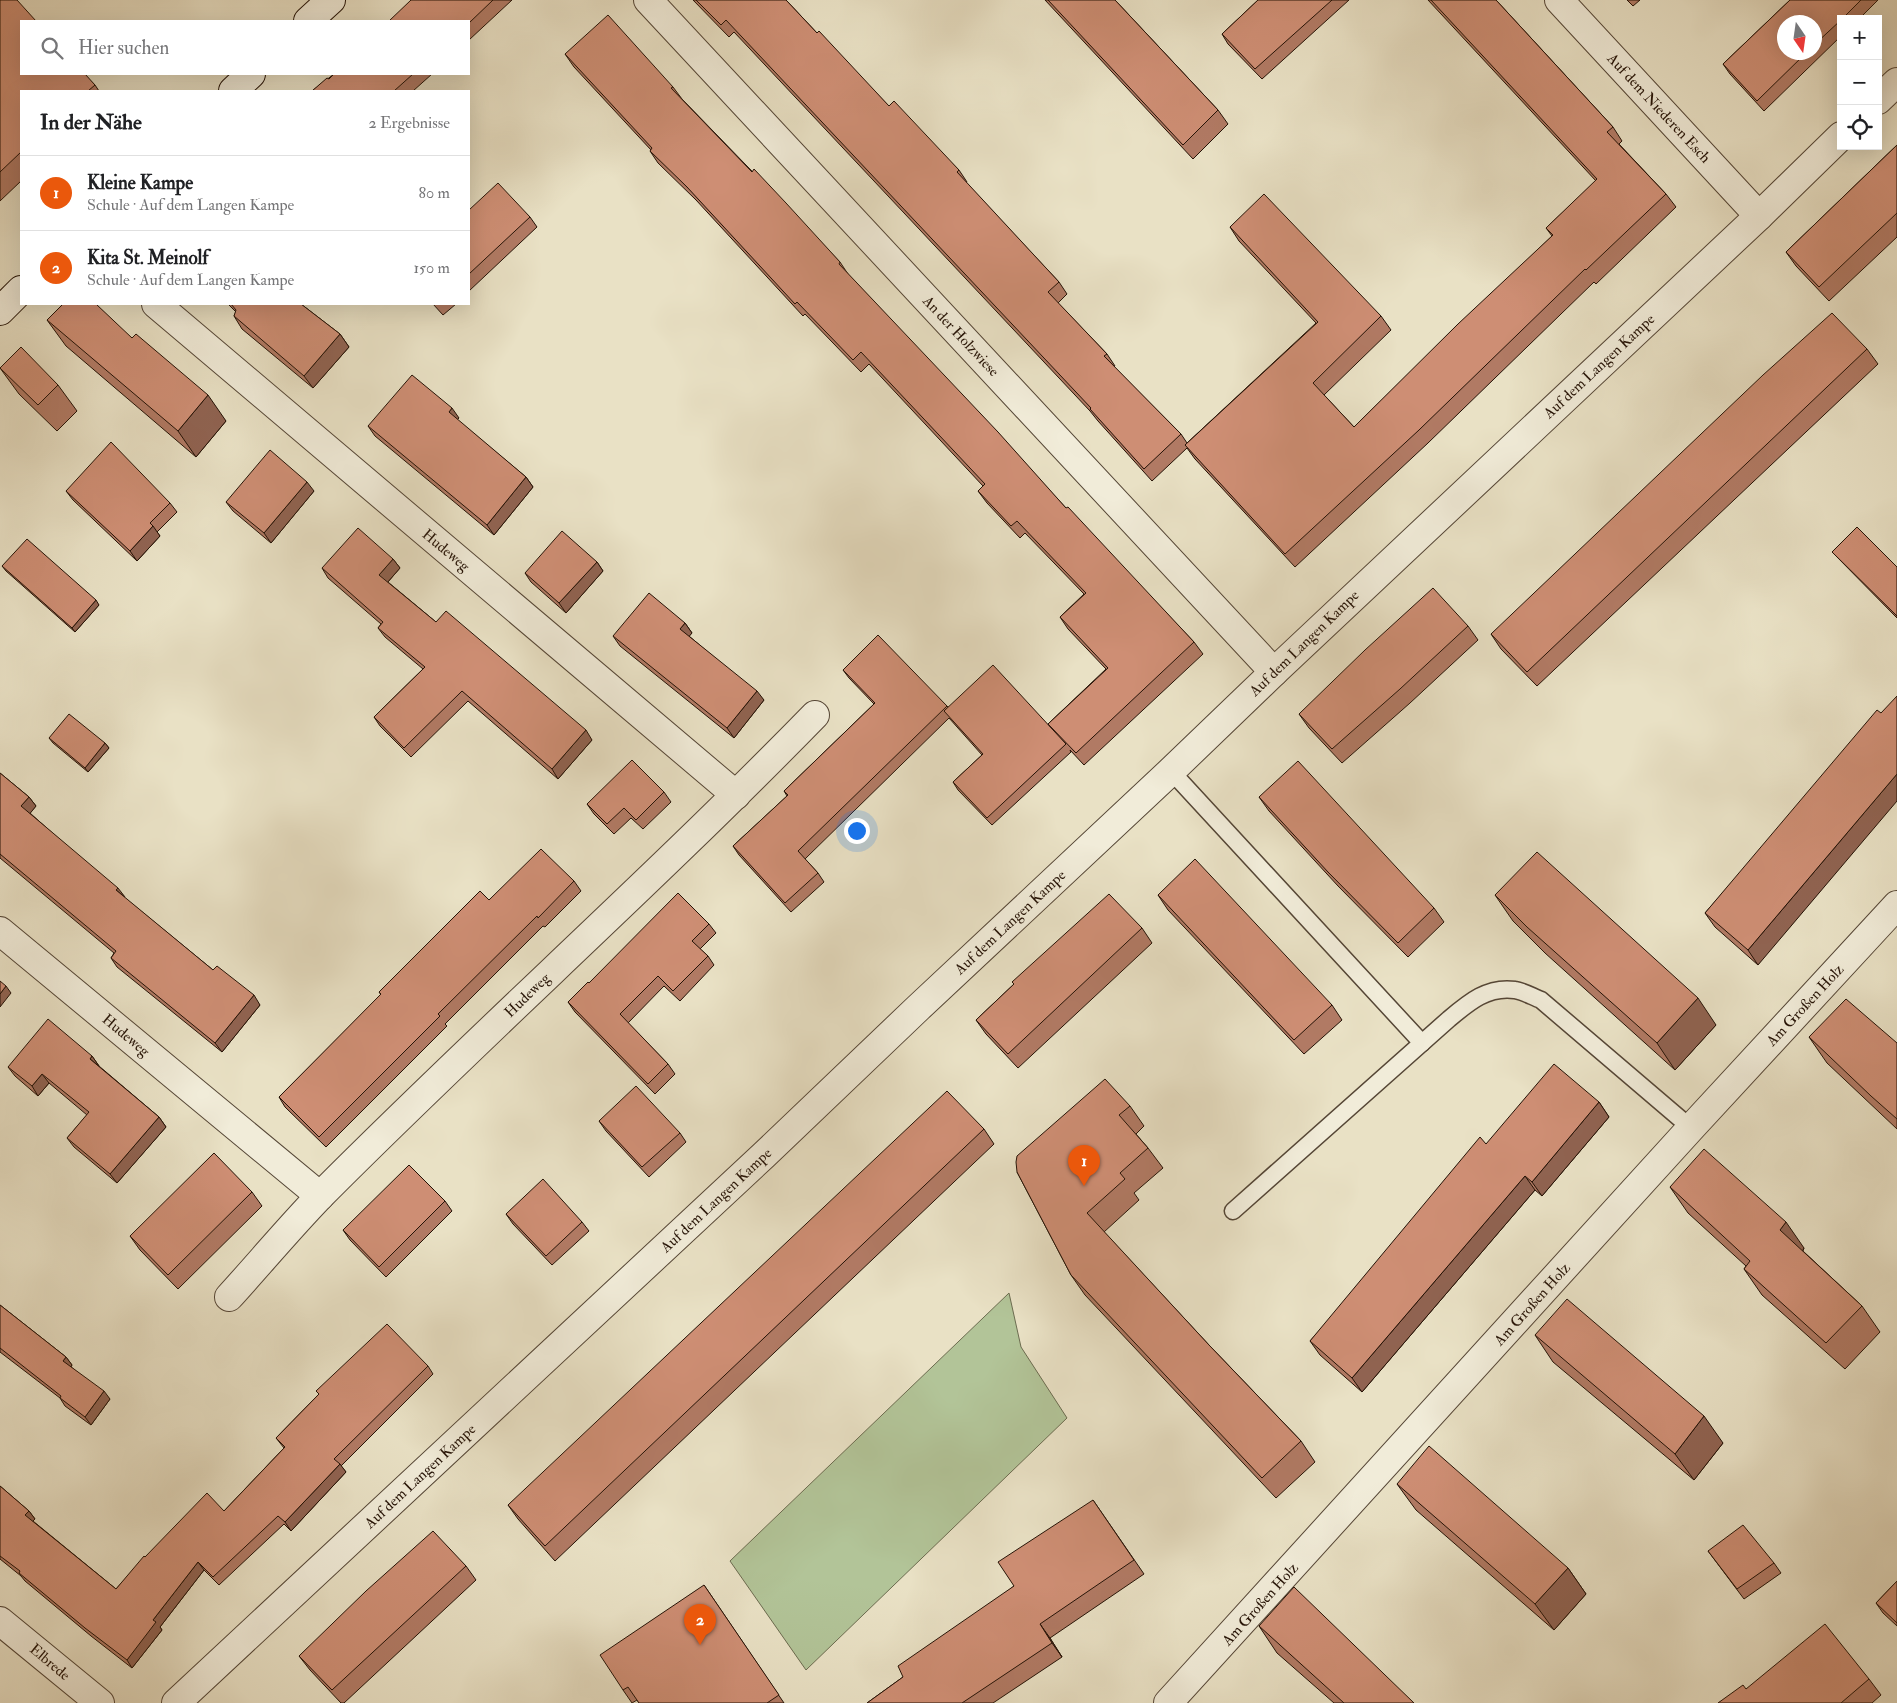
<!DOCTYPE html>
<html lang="de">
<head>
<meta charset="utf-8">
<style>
	body { margin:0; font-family:"IM FELL Double Pica",serif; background:#f6f6f6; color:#202124 }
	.controls { position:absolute; right:15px; top:15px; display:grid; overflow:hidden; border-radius:0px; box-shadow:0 5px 20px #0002 }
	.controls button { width:45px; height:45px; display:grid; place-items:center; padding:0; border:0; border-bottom:1px solid #e0e0e0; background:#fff; color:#202124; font:25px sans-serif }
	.compass { position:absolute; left:1777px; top:15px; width:45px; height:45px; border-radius:50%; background:#fff; box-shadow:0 5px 20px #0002; rotate:167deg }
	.you { position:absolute; left:856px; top:830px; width:18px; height:18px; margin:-12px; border:4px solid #fff; border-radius:50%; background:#1a73e8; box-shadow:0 0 0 8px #1a73e833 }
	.badge { display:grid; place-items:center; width:32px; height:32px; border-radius:50%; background:#ea580c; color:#fff; font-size:16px; font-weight:700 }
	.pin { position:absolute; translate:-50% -41px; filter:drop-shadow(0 1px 2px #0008) }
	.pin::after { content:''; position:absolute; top:26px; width:18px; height:15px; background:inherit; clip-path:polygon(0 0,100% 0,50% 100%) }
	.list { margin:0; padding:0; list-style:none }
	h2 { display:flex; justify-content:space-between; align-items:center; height:65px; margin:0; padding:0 20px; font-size:21px }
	h2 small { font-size:16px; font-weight:400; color:#757577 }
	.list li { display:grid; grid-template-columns:32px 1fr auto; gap:15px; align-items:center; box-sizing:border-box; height:75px; padding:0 20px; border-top:1px solid #e0e0e0 }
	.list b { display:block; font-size:19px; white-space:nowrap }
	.list p { margin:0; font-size:16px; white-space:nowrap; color:#757577 }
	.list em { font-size:16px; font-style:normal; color:#757577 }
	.icon { flex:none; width:28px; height:28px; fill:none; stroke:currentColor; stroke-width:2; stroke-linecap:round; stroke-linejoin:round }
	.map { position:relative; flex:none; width:1897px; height:1703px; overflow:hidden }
	.search { position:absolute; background:#fff; box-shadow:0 5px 20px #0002; left:20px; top:20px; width:450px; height:55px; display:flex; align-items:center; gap:12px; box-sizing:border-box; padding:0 18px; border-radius:0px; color:#757577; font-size:19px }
	.panel { position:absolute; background:#fff; box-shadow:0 5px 20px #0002; left:20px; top:90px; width:450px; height:215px; border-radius:0px }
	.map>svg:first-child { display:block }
	.green { fill:#b2c498; stroke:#6b6b4f }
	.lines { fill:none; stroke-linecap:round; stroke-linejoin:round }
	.service-casing { stroke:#554636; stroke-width:19 }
	.minor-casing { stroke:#554636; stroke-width:30 }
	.secondary-casing { stroke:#241206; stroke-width:30 }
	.service { stroke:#f1ecd9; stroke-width:16 }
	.minor { stroke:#f1ecd9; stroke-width:28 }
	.secondary { stroke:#f1ecd9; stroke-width:28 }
	.wall { fill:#b17a64; stroke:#241206; fill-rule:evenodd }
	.shaded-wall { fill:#906351; stroke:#241206 }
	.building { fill:#ce8e74; stroke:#241206 }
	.labels { text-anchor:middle; stroke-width:4; stroke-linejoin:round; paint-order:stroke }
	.street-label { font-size:15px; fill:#241206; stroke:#f1ecd9 }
</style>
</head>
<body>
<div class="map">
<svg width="1897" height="1703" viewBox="0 0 1897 1703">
	<rect width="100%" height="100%" fill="#e9e1c5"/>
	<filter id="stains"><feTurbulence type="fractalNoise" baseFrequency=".004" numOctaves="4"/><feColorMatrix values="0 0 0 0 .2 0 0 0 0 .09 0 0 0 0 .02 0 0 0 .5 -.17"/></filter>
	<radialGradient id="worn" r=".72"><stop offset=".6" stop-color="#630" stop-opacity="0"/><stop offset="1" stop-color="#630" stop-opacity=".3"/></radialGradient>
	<polygon class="green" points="1009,1293 1021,1347 1067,1418 806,1670 730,1561"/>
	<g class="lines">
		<defs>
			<g id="service">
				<polyline points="1171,771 1422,1043"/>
				<path d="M1233 1211 1449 1019C1469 1002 1488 986 1515 990 1523 991 1533 997 1541 1000L1691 1128"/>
			</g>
			<g id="minor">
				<polyline points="648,0 1274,672"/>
				<polyline points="1559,0 1759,216"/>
				<polyline points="1878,100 1897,82"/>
				<polyline points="156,304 736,795"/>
				<polyline points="0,931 320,1196"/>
				<path d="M229 1297C260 1263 289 1228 321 1195 483 1032 655 879 815 715"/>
				<polyline points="0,1621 100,1703"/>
				<polyline points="176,1703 764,1155 918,1008 1171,771 1274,672 1759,216 1841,136"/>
				<polyline points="1168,1703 1691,1128 1897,905"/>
			</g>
			<g id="secondary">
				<polyline points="308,21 331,0"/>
				<polyline points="233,91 251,74"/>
				<polyline points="0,311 21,290"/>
			</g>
		</defs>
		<use href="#service" class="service-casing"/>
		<use href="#minor" class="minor-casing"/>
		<use href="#secondary" class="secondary-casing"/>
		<use href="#service" class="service"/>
		<use href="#minor" class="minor"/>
		<use href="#secondary" class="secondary"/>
	</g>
	<g class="wall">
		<polygon points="0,0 95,85 99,91 21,91 21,181 0,201"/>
		<polygon points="411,0 512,0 469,40 469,21"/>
		<polygon points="693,0 786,0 817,33 889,106 959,170 967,182 966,183 1059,282 1067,294 1058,303 1107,354 1115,366 1114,367 1181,434 1187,443 1316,323 1239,241 1230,227 1381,316 1391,330 1324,395 1354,427 1552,236 1546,228 1596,181 1428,0 1496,0 1613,127 1622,141 1619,144 1666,194 1676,207 1596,284 1594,282 1428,443 1295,567 1195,459 1187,448 1152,481 1098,421 1090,411 734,32 729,37"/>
		<polygon points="1045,0 1115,0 1218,110 1228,124 1193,159"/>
		<polygon points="1258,0 1349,0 1262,79 1228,44 1222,34"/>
		<polygon points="1627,0 1640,0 1633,6"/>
		<path d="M1790 0H1878L1859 19H1841V36L1764 111 1730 74 1723 64ZM1814 22V52H1784Z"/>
		<polygon points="565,54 673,87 682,99 840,262 848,274 1066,508 1194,642 1203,654 1084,765 1070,750 1071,752 992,825 958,790 953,782 982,755 949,718 805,859 818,873 824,882 791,912 739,855 733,846 787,796 784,791 874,704 849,678 843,670 947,706 948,707 1052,730 1048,724 1106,669 1068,629 1060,617 1084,594 1025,533 1020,538 987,503 978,491 983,486 869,364 861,372 805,314 803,316 696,200 658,163 650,151 651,150 574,67"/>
		<polygon points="334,74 432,74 413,91 312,91"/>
		<polygon points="1897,145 1897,237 1829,301 1796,266 1786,252"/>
		<polygon points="469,210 530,217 537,227 469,291"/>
		<polygon points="228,304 301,304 340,334 349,347 313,388 242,329 234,316 236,312"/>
		<polygon points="433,304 456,304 443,315"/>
		<polygon points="47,320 132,338 226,421 196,457 66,346"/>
		<polygon points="1867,349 1878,364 1537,686 1501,649 1491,634"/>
		<polygon points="0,368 58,385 77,411 57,431 19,394"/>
		<polygon points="459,418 457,420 526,477 533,487 494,535 375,436 368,426"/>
		<polygon points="66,491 170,503 177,512 157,532 160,536 137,561 73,500"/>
		<polygon points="314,491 271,543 233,511 226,502"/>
		<polygon points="1832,552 1897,567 1897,618 1836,556"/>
		<polygon points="393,559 400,568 388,582 436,622 592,740 558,779 468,701 411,757 380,726 374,717 423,669 385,637 378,628 381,624 328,578 322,568"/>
		<polygon points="597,562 603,571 566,613 531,582 525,573"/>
		<polygon points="2,566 99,605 75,632 6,571"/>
		<polygon points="685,623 692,633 689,636 764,700 734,738 620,646 613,636"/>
		<polygon points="1468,626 1478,640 1410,703 1342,763 1309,728 1299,714"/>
		<polygon points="1881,713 1758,965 1715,927 1705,913"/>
		<polygon points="49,738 105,743 109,748 88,772 53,743"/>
		<polygon points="0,773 29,797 36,806 30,813 125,898 213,970 260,1005 222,1052 117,967 111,958 114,953 0,858"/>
		<polygon points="664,792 671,802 643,829 631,818 614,834 594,814 587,804"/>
		<polygon points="1259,797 1434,908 1444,922 1408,957 1338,886 1269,811"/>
		<polygon points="574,881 581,891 545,927 543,926 445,1024 447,1026 326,1147 285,1107 279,1097 381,995 379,992 489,900"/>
		<polygon points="1158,895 1332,1005 1342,1020 1304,1054 1168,910"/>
		<polygon points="1495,895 1716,1025 1675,1070 1545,953 1513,921"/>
		<polygon points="709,924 716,933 700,949 708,956 714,965 680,1001 664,986 628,1023 668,1064 675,1074 655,1094 575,1012 568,1002 589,983"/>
		<polygon points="1142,928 1152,943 1018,1068 986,1034 976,1020 1014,984 1012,982"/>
		<polygon points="1809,1037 1897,1043 1897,1129 1827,1063"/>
		<polygon points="92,1056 99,1066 159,1117 166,1127 117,1183 74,1147 67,1138 87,1115 49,1083 38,1096 15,1076 8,1067"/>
		<polygon points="1599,1102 1609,1117 1542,1196 1535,1190 1362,1392 1320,1355 1310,1341 1486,1144"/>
		<polygon points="1130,1106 1144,1126 1136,1134 1148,1148 1163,1168 1134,1193 1139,1200 1104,1232 1209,1345 1301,1441 1315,1462 1276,1498 1085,1295 1071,1275 1017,1172"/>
		<polygon points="599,1121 680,1133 686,1142 649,1177 606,1131"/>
		<polygon points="984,1129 994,1144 555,1561 518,1519 508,1505"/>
		<polygon points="1670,1187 1804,1248 1803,1251 1862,1306 1880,1332 1845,1369 1762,1295 1744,1269 1746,1266 1688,1213"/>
		<polygon points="252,1192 262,1206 178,1289 140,1250 130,1236"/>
		<polygon points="445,1201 452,1211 386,1277 350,1240 343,1230"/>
		<polygon points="506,1214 582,1222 589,1231 552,1265 513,1224"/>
		<polygon points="0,1305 66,1357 72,1365 71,1367 110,1399 91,1425 65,1406 60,1398 0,1352"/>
		<polygon points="1535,1335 1723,1443 1694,1480 1553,1362"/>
		<polygon points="428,1366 433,1374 341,1466 346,1472 291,1531 284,1524 219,1585 204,1570 160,1627 162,1630 132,1668 91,1636 25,1581 21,1576 0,1559 0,1486 29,1511 35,1519 33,1521 116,1589 145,1557 224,1511 284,1448 276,1438 319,1394 316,1391"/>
		<polygon points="1397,1484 1568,1568 1586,1594 1554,1630 1416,1510"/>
		<polygon points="1093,1500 1144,1574 1050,1638 1062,1657 993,1703 867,1703 903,1677 1014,1586"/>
		<polygon points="1708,1551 1774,1563 1781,1573 1744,1599"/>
		<polygon points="466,1566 476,1580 344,1703 341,1703 310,1670 299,1656"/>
		<polygon points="1897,1581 1897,1626 1883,1613 1876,1603"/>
		<polygon points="704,1585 784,1703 639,1703 637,1700 632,1703 623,1690"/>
		<polygon points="1259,1626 1414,1703 1334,1703 1277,1653"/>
		<polygon points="1869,1679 1881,1695 1872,1703 1718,1703 1746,1689"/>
	</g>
	<g class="shaded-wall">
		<polygon points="340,334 349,347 313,388 304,376"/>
		<polygon points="208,395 226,421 196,457 178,431"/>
		<polygon points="452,408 459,418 455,422 449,412"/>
		<polygon points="526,477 533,487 494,535 487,525"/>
		<polygon points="307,482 314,491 271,543 264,533"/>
		<polygon points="153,526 160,536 137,561 130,551"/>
		<polygon points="393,559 400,568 386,584 379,575"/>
		<polygon points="597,562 603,571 566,613 559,603"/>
		<polygon points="96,600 99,605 75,632 72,628"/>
		<polygon points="685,623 692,633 687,639 680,629"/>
		<polygon points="757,691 764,700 734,738 727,728"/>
		<polygon points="586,730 592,740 558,779 552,769"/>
		<polygon points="105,743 109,748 88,772 85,768"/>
		<polygon points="1897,774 1897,801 1758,965 1748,950"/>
		<polygon points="29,797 36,806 28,816 21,806"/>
		<polygon points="118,888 125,897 116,890"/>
		<polygon points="6,986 11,993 0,1007 0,994"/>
		<polygon points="254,995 260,1005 222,1052 215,1043"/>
		<polygon points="1698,998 1716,1025 1675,1070 1657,1043"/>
		<polygon points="92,1056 99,1066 90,1059"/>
		<polygon points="42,1074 49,1083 38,1096 32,1086"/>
		<polygon points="1599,1102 1609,1117 1542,1196 1532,1182"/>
		<polygon points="159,1117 166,1127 117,1183 110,1174"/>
		<polygon points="1525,1176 1535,1190 1362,1392 1352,1378"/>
		<polygon points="1786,1222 1804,1248 1799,1257 1780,1230"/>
		<polygon points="66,1357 72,1365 69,1369 63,1361"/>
		<polygon points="104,1391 110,1399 91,1425 85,1417"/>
		<polygon points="1704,1416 1723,1443 1694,1480 1675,1454"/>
		<polygon points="340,1464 346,1472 291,1531 285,1522"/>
		<polygon points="29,1511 35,1519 31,1523 25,1515"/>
		<polygon points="198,1562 204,1570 160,1627 162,1630 132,1668 127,1660 153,1620"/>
		<polygon points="1568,1568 1586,1594 1554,1630 1535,1604"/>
		<polygon points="1040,1624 1050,1638 1062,1657 1052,1643"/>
	</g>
	<g class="building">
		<polygon points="0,0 17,0 36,21 21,21 21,74 85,74 95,85 88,91 21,91 21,152 0,172"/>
		<polygon points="411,0 493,0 469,23 469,21 389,21"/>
		<polygon points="696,0 786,0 817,33 819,31 889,106 894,101 959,170 957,172 1059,282 1048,292 1107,354 1104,356 1181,434 1144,469 1090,409 1091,408 726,20 721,25"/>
		<polygon points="1048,0 1115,0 1218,110 1183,145"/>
		<polygon points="1258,0 1332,0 1255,69 1222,34"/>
		<polygon points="1431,0 1496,0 1613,127 1607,132 1666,194 1586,270 1585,269 1419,430 1285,554 1185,445 1318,322 1230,227 1264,194 1381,316 1313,383 1354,427 1458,324 1553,235 1546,228 1597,179"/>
		<polygon points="1790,0 1861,0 1842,19 1841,19 1841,20 1814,45 1814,22 1784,22 1784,52 1807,52 1757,101 1723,64"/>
		<polygon points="608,15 673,87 671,88 752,172 754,169 786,203 840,262 839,264 998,432 1066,508 1068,507 1194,642 1076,753 1048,724 1108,668 1060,617 1086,593 1017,521 1011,526 978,491 985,484 861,352 853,360 797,302 795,304 687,187 650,151 652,148 565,54"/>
		<polygon points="334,74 413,74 394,91 312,91 327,78 329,79"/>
		<polygon points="1897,145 1897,213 1819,287 1786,252"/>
		<polygon points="498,183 530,217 469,274 469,210"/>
		<polygon points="63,304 96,304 132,338 136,334 208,395 178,431 47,320"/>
		<polygon points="231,304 301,304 340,334 304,376 234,316 236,310"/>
		<polygon points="1832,313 1867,349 1527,672 1491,634 1763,375"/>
		<polygon points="21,347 58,385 38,405 0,368"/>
		<polygon points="412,375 452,408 449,412 526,477 487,525 368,426"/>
		<polygon points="111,442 170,503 150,523 153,526 130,551 66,491"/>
		<polygon points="270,450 307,482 264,533 226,502"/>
		<polygon points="1857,527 1897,567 1897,616 1832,552"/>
		<polygon points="358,528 393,559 379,575 436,622 446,611 586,730 552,769 462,691 404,748 374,717 425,667 378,628 383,622 322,568"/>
		<polygon points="562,531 597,562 559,603 525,573"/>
		<polygon points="27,539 96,600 72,628 2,566"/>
		<polygon points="1433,588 1468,626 1400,689 1332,749 1299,714 1365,650"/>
		<polygon points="649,593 685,623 680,629 757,691 727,728 613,636"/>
		<polygon points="878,635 947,706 798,851 818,873 785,903 733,846 788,795 784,791 875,703 843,670"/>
		<polygon points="993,665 1066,744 987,818 953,782 983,754 944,711"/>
		<polygon points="1897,696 1897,774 1748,950 1705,913 1877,710 1881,713"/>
		<polygon points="69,714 105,743 85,768 49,738"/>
		<polygon points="632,760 664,792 636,820 624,808 607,824 587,804"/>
		<polygon points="1298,761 1434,908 1398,943 1328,872 1259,797"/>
		<polygon points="0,773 29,797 21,806 118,888 116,890 213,970 217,966 254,995 215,1043 111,958 116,951 0,854"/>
		<polygon points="541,849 574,881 538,918 537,916 438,1014 440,1016 319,1137 279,1097 381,994 379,992 480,891 489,900"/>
		<polygon points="1537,852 1698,998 1657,1043 1527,927 1495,895"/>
		<polygon points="1195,859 1332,1005 1294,1040 1158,895"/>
		<polygon points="678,893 709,924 692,941 708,956 673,991 658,976 620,1014 668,1064 648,1084 568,1002 588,982 589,983"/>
		<polygon points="1109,894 1142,928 1008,1054 976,1020 1014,984 1012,982"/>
		<polygon points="0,981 6,986 0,994"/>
		<polygon points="1846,999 1897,1043 1897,1119 1871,1096 1809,1037"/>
		<polygon points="48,1019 92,1056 90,1059 159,1117 110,1174 67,1138 89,1112 42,1074 32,1086 8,1067"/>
		<polygon points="1554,1064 1599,1102 1532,1182 1525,1176 1352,1378 1310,1341 1480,1137 1486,1144"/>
		<polygon points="1105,1079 1130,1106 1119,1115 1148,1148 1120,1173 1125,1179 1087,1213 1209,1345 1301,1441 1262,1478 1071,1275 1017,1172 1016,1162 1017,1156"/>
		<polygon points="636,1086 680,1133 642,1167 599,1121"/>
		<polygon points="947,1091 984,1129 545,1546 508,1505"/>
		<polygon points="1704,1149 1786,1222 1780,1230 1862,1306 1826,1343 1744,1269 1750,1261 1670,1187"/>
		<polygon points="214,1153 252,1192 168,1275 130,1236"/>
		<polygon points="409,1165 445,1201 379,1267 343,1230"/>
		<polygon points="543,1179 582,1222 546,1256 506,1214"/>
		<polygon points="1567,1299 1704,1416 1675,1454 1535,1335"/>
		<polygon points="0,1305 66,1357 63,1361 104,1391 85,1417 60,1398 61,1396 0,1348"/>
		<polygon points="387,1324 428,1366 334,1459 340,1464 285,1522 278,1516 213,1577 198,1562 153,1620 156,1622 127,1660 85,1628 19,1573 20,1571 0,1556 0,1486 29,1511 25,1515 116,1589 144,1556 145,1557 207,1493 224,1511 285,1447 276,1438 319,1394 316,1391"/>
		<polygon points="1429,1446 1568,1568 1535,1604 1397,1484"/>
		<polygon points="1093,1500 1134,1560 1040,1624 1052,1643 962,1703 867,1703 903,1677 898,1666 1014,1586 998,1562"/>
		<polygon points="1743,1525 1774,1563 1737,1589 1708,1551"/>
		<polygon points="433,1531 466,1566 332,1690 299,1656 366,1591"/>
		<polygon points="1897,1581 1897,1623 1876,1603"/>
		<polygon points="704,1585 779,1695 767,1703 639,1703 628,1687 623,1690 600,1655"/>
		<polygon points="1294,1587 1414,1703 1344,1703 1259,1626"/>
		<polygon points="1825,1624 1869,1679 1841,1703 1718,1703 1743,1685 1746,1689"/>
	</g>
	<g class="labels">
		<g class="street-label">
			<text transform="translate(1659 108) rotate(47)" y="5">Auf dem Niederen Esch</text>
			<text transform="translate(961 336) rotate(47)" y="5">An der Holzwiese</text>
			<text transform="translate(1599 366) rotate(-43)" y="5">Auf dem Langen Kampe</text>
			<text transform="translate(446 550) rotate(40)" y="5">Hudeweg</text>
			<text transform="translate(1304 643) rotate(-44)" y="5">Auf dem Langen Kampe</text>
			<text transform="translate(1010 922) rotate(-43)" y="5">Auf dem Langen Kampe</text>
			<text transform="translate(527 995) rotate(-44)" y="5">Hudeweg</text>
			<text transform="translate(1805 1005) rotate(-47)" y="5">Am Großen Holz</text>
			<text transform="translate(126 1035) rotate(40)" y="5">Hudeweg</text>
			<text transform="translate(716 1200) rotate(-43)" y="5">Auf dem Langen Kampe</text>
			<text transform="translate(1532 1304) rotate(-48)" y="5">Am Großen Holz</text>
			<text transform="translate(420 1476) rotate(-43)" y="5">Auf dem Langen Kampe</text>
			<text transform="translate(1260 1604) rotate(-48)" y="5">Am Großen Holz</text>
			<text transform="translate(50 1662) rotate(40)" y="5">Elbrede</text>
		</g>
	</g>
	<rect width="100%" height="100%" filter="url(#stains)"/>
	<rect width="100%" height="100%" fill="url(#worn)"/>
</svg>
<div class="controls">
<button>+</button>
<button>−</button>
<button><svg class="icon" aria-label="locate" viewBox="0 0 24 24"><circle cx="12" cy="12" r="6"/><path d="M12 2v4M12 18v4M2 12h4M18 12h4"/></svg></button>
</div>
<svg class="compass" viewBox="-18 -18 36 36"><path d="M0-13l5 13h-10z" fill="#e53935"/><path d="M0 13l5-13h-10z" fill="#757577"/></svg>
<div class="you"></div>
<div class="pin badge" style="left:1084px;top:1186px">1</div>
<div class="pin badge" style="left:700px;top:1645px">2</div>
<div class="search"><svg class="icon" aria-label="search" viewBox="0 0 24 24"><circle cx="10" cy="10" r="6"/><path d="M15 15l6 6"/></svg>Hier suchen</div>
<section class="panel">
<h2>In der Nähe<small>2 Ergebnisse</small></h2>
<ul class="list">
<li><span class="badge">1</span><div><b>Kleine Kampe</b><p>Schule · Auf dem Langen Kampe</p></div><em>80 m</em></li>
<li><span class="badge">2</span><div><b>Kita St. Meinolf</b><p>Schule · Auf dem Langen Kampe</p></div><em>150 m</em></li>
</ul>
</section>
</div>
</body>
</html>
